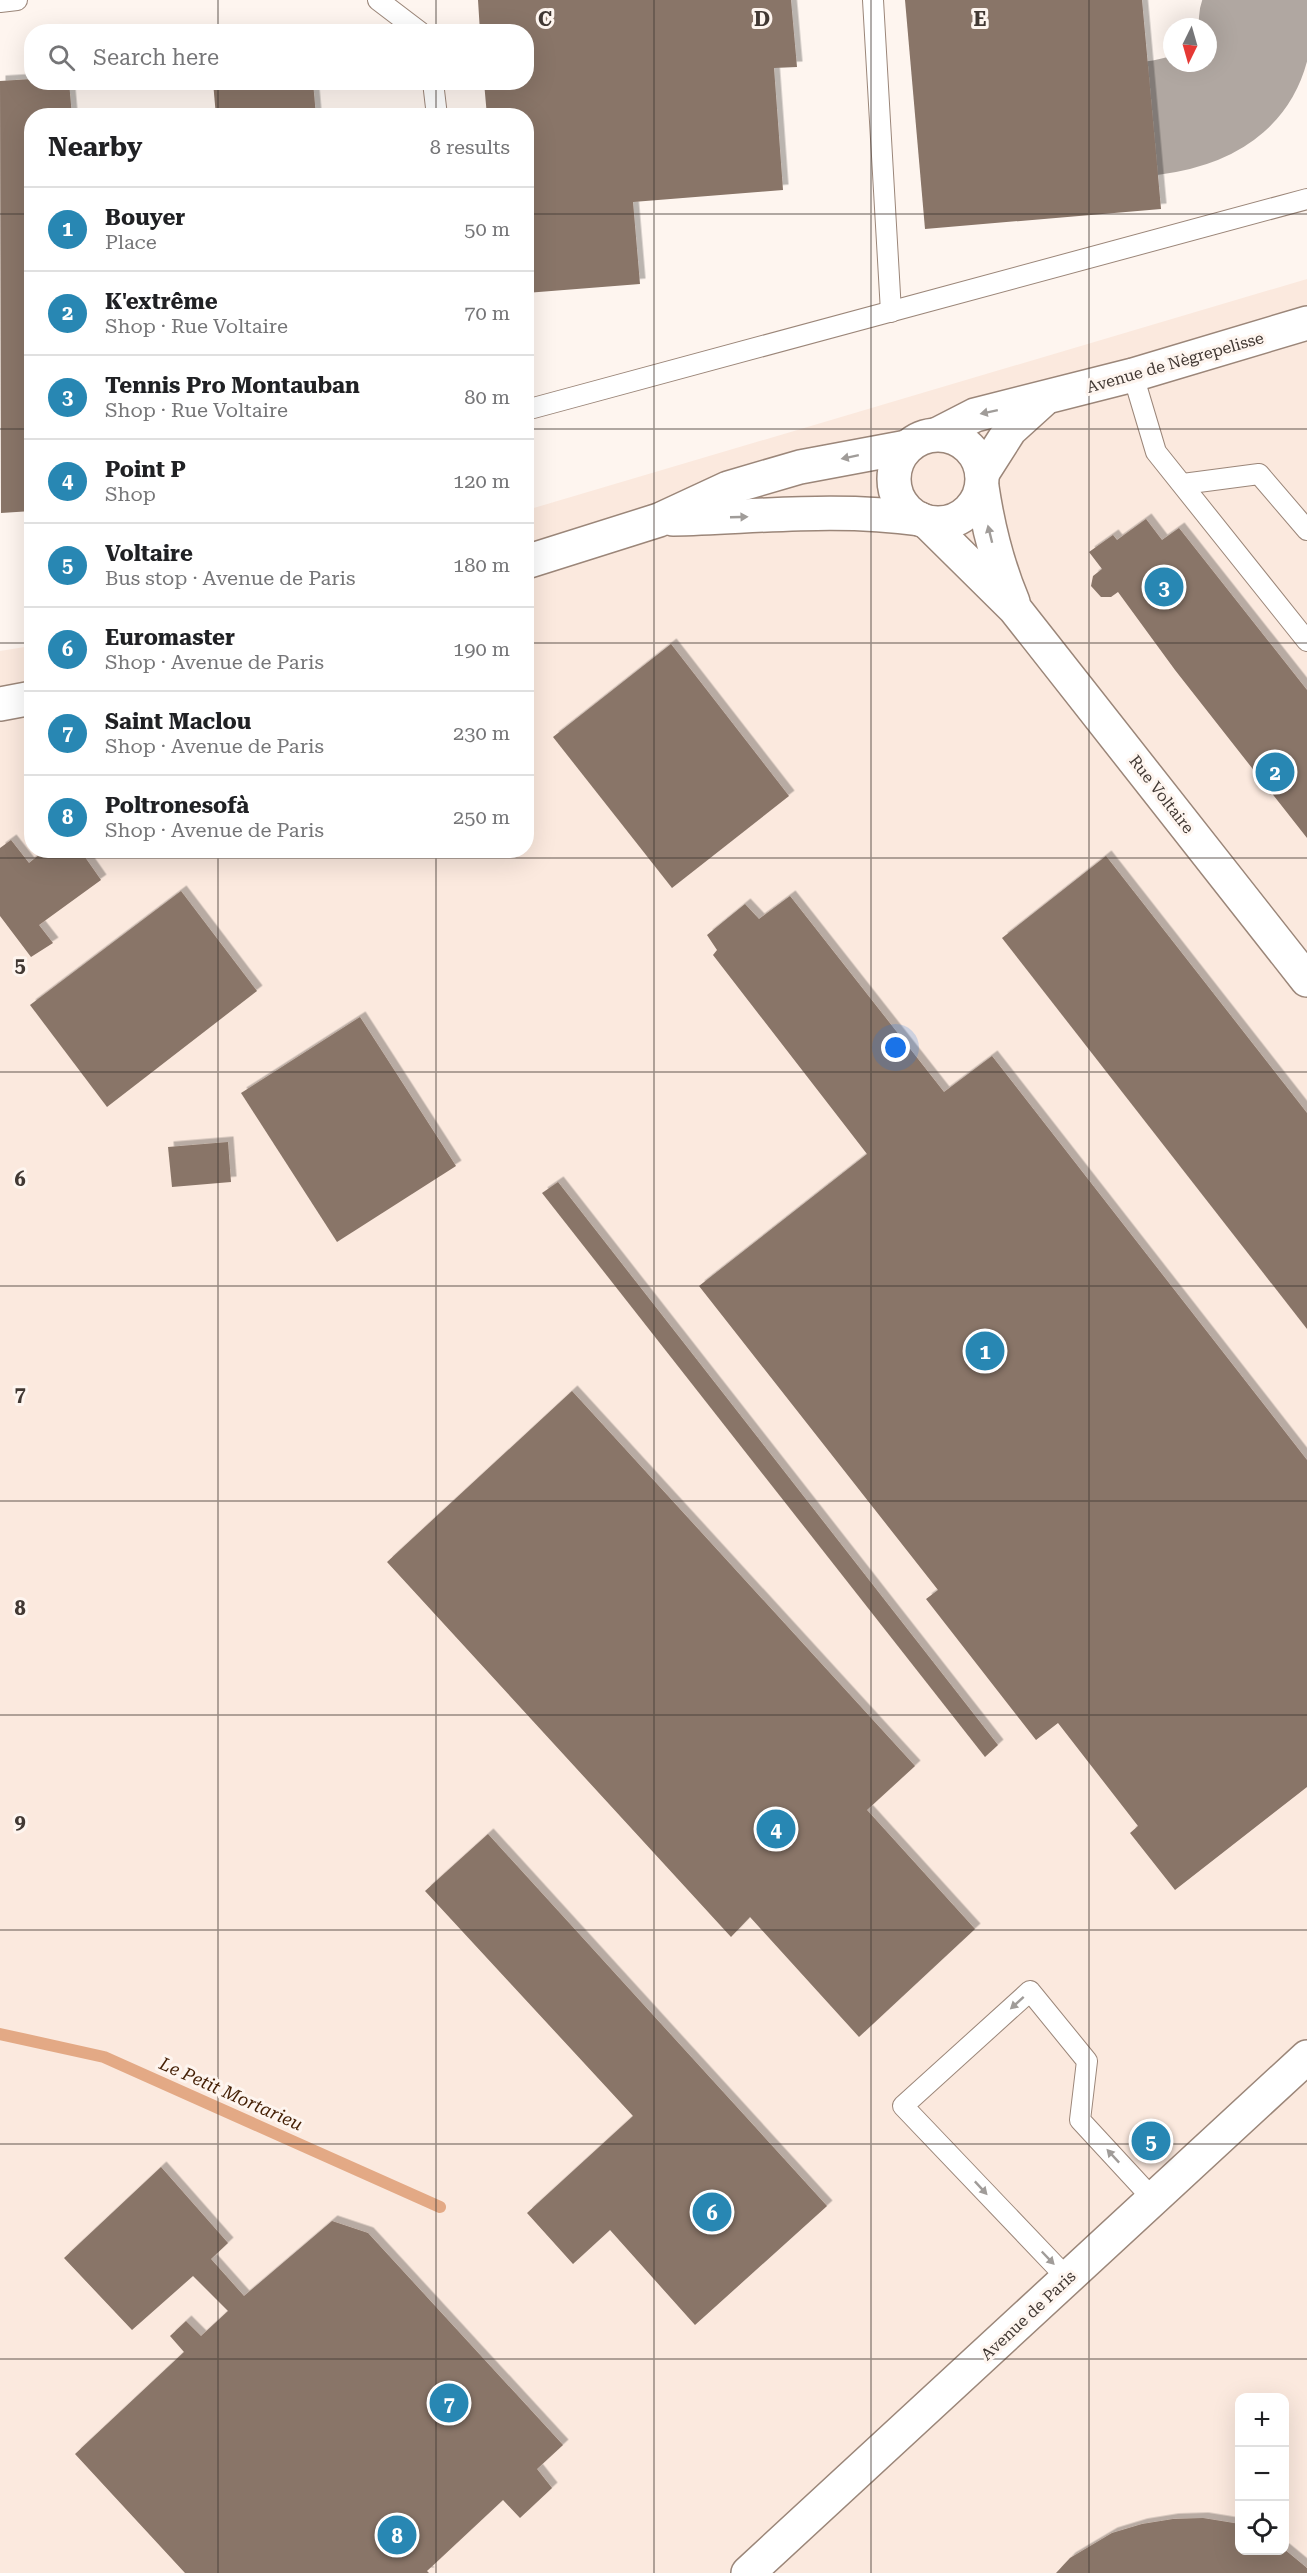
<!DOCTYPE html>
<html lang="en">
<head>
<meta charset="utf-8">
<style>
	body { margin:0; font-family:"Roboto Serif",serif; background:#f2f2f2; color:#202124 }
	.controls { position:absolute; right:18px; bottom:18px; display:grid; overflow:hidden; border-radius:12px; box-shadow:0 6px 24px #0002 }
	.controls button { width:54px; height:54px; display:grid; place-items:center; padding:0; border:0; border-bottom:2px solid #e0e0e0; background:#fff; color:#202124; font:30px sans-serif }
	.compass { position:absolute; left:1163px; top:18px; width:54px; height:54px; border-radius:50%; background:#fff; box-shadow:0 6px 24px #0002; rotate:185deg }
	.you { position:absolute; left:896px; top:1048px; width:21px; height:21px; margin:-15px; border:4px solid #fff; border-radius:50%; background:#1a73e8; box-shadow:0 0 0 9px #1a73e833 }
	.badge { display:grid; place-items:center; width:39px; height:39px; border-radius:50%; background:#2887b3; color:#fff; font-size:20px; font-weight:700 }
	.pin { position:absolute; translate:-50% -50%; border:3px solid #fff; box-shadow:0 2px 6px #0006 }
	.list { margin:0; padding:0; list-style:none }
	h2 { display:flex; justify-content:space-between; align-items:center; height:78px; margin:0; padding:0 24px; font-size:26px }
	h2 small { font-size:20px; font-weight:400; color:#757577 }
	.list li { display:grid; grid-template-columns:39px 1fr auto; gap:18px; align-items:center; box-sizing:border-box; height:84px; padding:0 24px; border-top:2px solid #e0e0e0 }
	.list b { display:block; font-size:22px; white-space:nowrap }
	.list p { margin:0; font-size:20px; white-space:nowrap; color:#757577 }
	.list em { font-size:20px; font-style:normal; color:#757577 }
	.icon { flex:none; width:33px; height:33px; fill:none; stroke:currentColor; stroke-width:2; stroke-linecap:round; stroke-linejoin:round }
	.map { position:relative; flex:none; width:1307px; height:2573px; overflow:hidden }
	.search { position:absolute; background:#fff; box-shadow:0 6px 24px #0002; left:24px; top:24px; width:510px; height:66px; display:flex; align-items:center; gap:15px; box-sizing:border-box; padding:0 21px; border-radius:24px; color:#757577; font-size:22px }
	.panel { position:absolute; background:#fff; box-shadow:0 6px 24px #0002; left:24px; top:108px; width:510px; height:750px; border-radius:24px }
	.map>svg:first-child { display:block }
	.built { fill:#fbe9de; fill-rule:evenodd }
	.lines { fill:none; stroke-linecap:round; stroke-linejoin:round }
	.stream { stroke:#e3a985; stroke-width:12 }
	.taxiway { stroke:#b0a7a1; stroke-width:114 }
	.building { fill:#897568; filter:url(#shadow) }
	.lane-casing { stroke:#9b8679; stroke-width:22 }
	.street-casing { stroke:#9b8679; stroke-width:36 }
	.primary-casing { stroke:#9b8679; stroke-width:36 }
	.lane { stroke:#fff; stroke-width:20 }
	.street { stroke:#fff; stroke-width:33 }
	.primary { stroke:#fff; stroke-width:33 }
	.oneway { fill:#a09c99 }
	.grid { fill:none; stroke:#413833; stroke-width:1.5; stroke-opacity:0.55 }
	.labels { text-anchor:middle; stroke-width:6; stroke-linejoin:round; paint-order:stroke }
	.street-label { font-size:16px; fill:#413833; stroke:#fef5ef }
	.water-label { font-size:18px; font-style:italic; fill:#441f04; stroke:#fef5ef }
	.grid-label { font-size:20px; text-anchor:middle; font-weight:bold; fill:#413833; stroke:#fef5ef; stroke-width:6; stroke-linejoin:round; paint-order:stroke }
</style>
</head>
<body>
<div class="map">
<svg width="1307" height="2573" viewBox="0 0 1307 2573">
	<defs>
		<filter id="shadow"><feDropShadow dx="5.5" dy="-5.5" stdDeviation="0" flood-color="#0004"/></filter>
	</defs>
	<rect width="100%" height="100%" fill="#fef5ef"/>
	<path class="built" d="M1307 279V2573H0V651L31 646 32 850H526L527 510ZM1240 2398H1284V2550H1240Z"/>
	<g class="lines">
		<polyline class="stream" points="0,2034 104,2057 440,2207"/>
		<path class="taxiway" d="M1153 118C1213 110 1253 83 1256 19"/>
	</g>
	<g class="building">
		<polygon points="478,0 791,0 797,67 774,68 783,190 633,202 640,284 526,293 526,116 487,116 484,82 526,82 526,32 480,32"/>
		<polygon points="905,0 1142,0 1161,209 925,229"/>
		<polygon points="32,79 32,82 69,82 72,116 32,116 32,511 1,513 0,81"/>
		<polygon points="213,82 313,82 316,116 216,116"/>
		<polygon points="1146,519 1162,540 1179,528 1307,690 1307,838 1175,670 1118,592 1111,597 1101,597 1091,586 1093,576 1102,569 1089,552 1113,535 1117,540"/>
		<polygon points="671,644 789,796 672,888 553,737"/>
		<polygon points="11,840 29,863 45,850 80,850 101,880 39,925 53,943 31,957 0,916 0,848"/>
		<polygon points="1106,856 1307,1113 1307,1329 1002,938"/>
		<polygon points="181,891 257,991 107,1107 30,1005"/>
		<polygon points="790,896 944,1092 992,1056 1307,1460 1307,1787 1175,1890 1130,1833 1138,1826 1058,1723 1036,1740 926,1599 938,1590 699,1286 867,1154 713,955 717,950 707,935 745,904 759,919"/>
		<polygon points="360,1017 456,1166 337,1242 241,1093"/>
		<polygon points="228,1142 231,1182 172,1187 168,1147"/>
		<polygon points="558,1182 998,1745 985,1757 542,1193"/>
		<polygon points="572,1391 915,1766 867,1810 975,1929 859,2037 750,1917 731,1937 387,1562"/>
		<polygon points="488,1834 827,2206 695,2325 610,2230 573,2264 527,2213 633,2116 425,1891"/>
		<polygon points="161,2167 228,2243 211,2259 244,2296 332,2221 368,2233 563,2445 537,2469 552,2488 520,2518 503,2500 427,2571 429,2573 185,2573 75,2454 184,2352 170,2336 186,2321 201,2336 228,2311 193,2276 132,2330 64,2258"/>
		<polygon points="1203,2518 1240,2524 1240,2550 1284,2549 1307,2568 1307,2573 1056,2573 1070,2558 1112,2533 1142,2524 1173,2519"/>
	</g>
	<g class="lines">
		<defs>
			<g id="lane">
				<polyline points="378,0 420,32"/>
				<polyline points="873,0 891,312"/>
				<polyline points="0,2 17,0"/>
				<polyline points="433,82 437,116"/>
				<polyline points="1133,375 1156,452 1307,641"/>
				<polyline points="526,410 1307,199"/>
				<polyline points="1183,484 1259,474 1307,530"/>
				<polyline points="1067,2278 903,2106 1030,1991 1087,2061 1080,2120 1153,2199"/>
			</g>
			<g id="street">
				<path d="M982 487C988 527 997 564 1013 602"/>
				<polyline points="927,522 1015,609 1307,980"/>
			</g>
			<g id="primary">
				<polyline points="938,434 975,415 1133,375 1307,323"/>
				<circle cx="938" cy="479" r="44"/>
				<polyline points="982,474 1010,430 1042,401"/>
				<path d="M673 519C756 517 838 507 920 519"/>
				<polyline points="526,562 659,520 728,488 800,467 907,447"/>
				<polyline points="0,704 32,698"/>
				<polyline points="748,2573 1307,2057"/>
			</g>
		</defs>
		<use href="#lane" class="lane-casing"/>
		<use href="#street" class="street-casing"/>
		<use href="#primary" class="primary-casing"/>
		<use href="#lane" class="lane"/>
		<use href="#street" class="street"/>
		<use href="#primary" class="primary"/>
	</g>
	<defs><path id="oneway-solid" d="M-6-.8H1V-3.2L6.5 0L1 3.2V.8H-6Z" transform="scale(1.5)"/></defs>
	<g class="oneway">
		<use href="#oneway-solid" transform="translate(989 412) rotate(168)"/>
		<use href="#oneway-solid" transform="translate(850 457) rotate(168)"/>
		<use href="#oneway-solid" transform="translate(739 517) rotate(-2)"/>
		<use href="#oneway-solid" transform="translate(990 534) rotate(-104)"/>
		<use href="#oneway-solid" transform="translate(1017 2003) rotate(138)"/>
		<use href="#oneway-solid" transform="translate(1113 2156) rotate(-133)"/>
		<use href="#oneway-solid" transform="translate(981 2188) rotate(47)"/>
		<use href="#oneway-solid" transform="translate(1048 2258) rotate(46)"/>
	</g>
	<path class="grid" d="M218 0V32M436 0V32M654 0V2573M871 0V2573M1089 0V2573M218 82V116M436 82V116M0 214H32M526 214H1307M0 429H32M526 429H1307M0 643H32M526 643H1307M218 850V2573M436 850V2573M0 858H1307M0 1072H1307M0 1286H1307M0 1501H1307M0 1715H1307M0 1930H1307M0 2144H1307M0 2359H1307"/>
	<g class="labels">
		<g class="street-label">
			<text transform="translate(1175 362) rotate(-16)" y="6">Avenue de Nègrepelisse</text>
			<text transform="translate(1162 794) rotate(52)" y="6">Rue Voltaire</text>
			<text transform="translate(1028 2315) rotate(-43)" y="6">Avenue de Paris</text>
		</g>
		<g class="water-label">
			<text transform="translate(231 2094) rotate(24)" y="6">Le Petit Mortarieu</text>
		</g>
	</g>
	<g class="grid-label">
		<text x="545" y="26">C</text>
		<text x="762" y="26">D</text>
		<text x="980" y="26">E</text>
		<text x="20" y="972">5</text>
		<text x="20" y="1186">6</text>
		<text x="20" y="1401">7</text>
		<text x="20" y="1615">8</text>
		<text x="20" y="1829">9</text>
	</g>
</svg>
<div class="controls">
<button>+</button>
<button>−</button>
<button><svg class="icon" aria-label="locate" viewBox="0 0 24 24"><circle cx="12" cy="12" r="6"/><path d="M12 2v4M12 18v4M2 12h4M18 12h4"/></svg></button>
</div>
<svg class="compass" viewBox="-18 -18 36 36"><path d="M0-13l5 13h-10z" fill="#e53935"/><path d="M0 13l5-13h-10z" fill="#757577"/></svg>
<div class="you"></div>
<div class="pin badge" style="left:985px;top:1351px">1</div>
<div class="pin badge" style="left:1275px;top:772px">2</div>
<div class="pin badge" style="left:1164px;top:587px">3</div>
<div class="pin badge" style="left:776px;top:1829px">4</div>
<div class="pin badge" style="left:1151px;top:2141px">5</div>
<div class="pin badge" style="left:712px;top:2212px">6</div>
<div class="pin badge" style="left:449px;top:2403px">7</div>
<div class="pin badge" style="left:397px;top:2535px">8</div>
<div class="search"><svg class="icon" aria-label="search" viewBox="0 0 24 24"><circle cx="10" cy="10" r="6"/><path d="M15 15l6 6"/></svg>Search here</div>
<section class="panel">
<h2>Nearby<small>8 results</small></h2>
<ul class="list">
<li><span class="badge">1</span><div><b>Bouyer</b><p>Place</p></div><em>50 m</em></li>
<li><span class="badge">2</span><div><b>K'extrême</b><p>Shop · Rue Voltaire</p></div><em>70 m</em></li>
<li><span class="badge">3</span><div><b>Tennis Pro Montauban</b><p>Shop · Rue Voltaire</p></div><em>80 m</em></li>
<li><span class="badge">4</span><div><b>Point P</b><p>Shop</p></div><em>120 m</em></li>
<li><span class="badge">5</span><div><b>Voltaire</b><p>Bus stop · Avenue de Paris</p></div><em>180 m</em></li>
<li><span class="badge">6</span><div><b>Euromaster</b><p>Shop · Avenue de Paris</p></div><em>190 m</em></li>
<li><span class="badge">7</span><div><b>Saint Maclou</b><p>Shop · Avenue de Paris</p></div><em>230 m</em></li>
<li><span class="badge">8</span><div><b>Poltronesofà</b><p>Shop · Avenue de Paris</p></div><em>250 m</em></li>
</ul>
</section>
</div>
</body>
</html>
